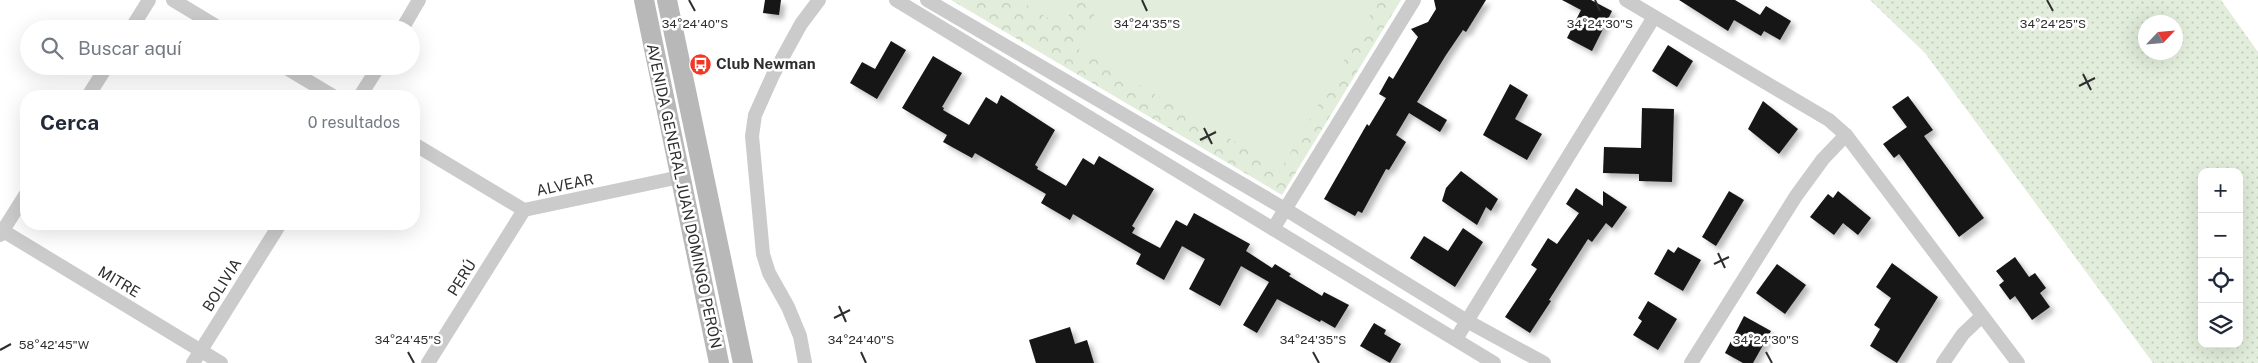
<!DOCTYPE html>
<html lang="es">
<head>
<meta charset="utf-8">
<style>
	body { margin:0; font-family:"Public Sans",sans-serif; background:#f2f2f3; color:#1f2937 }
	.controls { position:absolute; right:15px; bottom:15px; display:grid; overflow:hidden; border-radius:10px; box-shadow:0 5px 20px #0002 }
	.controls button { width:45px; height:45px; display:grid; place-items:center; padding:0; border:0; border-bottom:1px solid #e0e1e3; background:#fff; color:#1f2937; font:25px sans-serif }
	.compass { position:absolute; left:2138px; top:15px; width:45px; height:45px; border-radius:50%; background:#fff; box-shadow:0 5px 20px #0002; rotate:64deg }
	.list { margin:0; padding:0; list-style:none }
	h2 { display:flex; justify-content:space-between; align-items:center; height:65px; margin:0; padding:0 20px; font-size:21px }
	h2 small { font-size:16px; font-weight:400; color:#747a83 }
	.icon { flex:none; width:28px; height:28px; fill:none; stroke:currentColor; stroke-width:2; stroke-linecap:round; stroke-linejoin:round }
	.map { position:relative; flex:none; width:2258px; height:363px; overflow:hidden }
	.search { position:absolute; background:#fff; box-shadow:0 5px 20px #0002; left:20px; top:20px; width:400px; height:55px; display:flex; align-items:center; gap:12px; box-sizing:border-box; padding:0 18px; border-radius:28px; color:#747a83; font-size:19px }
	.panel { position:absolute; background:#fff; box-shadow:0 5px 20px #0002; left:20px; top:90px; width:400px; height:140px; border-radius:20px }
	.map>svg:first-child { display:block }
	.grass { fill:url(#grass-dots); fill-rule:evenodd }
	.park { fill:url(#park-crowns) }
	.pitch { fill:#e2eddb }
	.building { fill:#151515; filter:url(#shadow) }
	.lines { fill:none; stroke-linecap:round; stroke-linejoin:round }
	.minor { stroke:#cbcbcb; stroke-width:14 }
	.secondary { stroke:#b8b8b8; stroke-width:20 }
	.ticks { fill:none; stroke:#2e2e2e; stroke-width:2 }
	.labels { text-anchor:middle; stroke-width:5; stroke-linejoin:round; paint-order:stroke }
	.poi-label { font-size:15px; font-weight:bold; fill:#2e2e2e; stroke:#fff; text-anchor:start }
	.street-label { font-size:15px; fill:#2e2e2e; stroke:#fff }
	.ticks-label { font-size:12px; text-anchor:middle; fill:#2e2e2e; stroke:#fff; stroke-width:5; stroke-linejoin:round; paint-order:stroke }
</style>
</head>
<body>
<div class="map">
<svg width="2258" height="363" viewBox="0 0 2258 363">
	<defs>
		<pattern id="grass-dots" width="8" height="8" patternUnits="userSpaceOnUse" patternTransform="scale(1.25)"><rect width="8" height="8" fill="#e2eddb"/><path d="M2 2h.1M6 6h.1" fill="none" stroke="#c2ccbc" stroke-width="1.8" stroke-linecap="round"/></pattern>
		<pattern id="park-crowns" width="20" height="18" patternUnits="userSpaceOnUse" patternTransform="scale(1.25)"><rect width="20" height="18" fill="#e2eddb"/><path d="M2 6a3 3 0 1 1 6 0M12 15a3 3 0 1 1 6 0" fill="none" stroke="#c2ccbc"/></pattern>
		<filter id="shadow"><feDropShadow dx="4.5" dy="4.5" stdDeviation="2.5" flood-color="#0004"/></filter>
	</defs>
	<rect width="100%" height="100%" fill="#fff"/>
	<path class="grass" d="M1870 0H2221L2258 52V363H2153L1925 53ZM2146 22H2176V52H2146ZM2202 172H2239V344H2202Z"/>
	<polygon class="park" points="951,0 1401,0 1282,195"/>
	<g class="pitch">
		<polygon points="1019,0 1078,0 1062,27"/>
		<polygon points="1103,0 1379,0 1281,169 1075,47"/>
	</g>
	<g class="building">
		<polygon points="765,0 781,0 779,15 763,13"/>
		<polygon points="1434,0 1486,0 1466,32 1463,30 1446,55 1417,102 1447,120 1440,132 1409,113 1396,135 1406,142 1389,170 1386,169 1362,213 1358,211 1355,216 1324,199 1367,124 1369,126 1386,98 1379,94 1389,76 1393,79 1418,37 1411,29 1428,22 1436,9"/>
		<polygon points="1562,0 1591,0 1612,11 1592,51 1567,38 1581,10"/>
		<polygon points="1679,0 1735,0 1760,15 1766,6 1791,21 1780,40 1764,31 1761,36 1734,20 1728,31"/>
		<polygon points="891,41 906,50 877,99 850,83 862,62 875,69"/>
		<polygon points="1668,45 1693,61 1677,87 1652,71"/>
		<polygon points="933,56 962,73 942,107 944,108 943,110 969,125 986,97 997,104 1001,95 1055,130 1035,165 1038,167 1037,169 1066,186 1083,158 1094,165 1099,156 1154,189 1132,226 1135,228 1132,233 1160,248 1176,220 1187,226 1194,213 1250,244 1246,251 1272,268 1275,264 1291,274 1289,276 1322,296 1324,292 1349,305 1335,328 1321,320 1320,322 1277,299 1257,333 1243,325 1269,282 1241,266 1220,306 1189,289 1205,259 1182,246 1164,280 1136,264 1141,254 1073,214 1070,220 1041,203 1046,194 975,153 972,158 943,142 947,135 902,108"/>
		<polygon points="1510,84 1528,95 1515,119 1542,134 1527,160 1483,135"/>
		<polygon points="1908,96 1933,130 1924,136 1984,218 1959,237 1899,154 1894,158 1883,144 1907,127 1892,107"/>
		<polygon points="1763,101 1798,129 1779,154 1748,129"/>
		<polygon points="1642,108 1674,109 1672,182 1639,181 1639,174 1603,173 1604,147 1641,148"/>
		<polygon points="1461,171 1498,199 1491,211 1486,207 1477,225 1442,201 1446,188"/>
		<polygon points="1576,188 1603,206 1603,191 1627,207 1612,228 1606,223 1592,242 1588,239 1549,300 1551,301 1530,333 1505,317 1537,269 1531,265 1548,238 1557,244 1579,213 1566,204"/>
		<polygon points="1729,191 1744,200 1716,246 1702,237"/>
		<polygon points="1838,191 1871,218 1858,235 1843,223 1834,235 1810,217 1828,194 1833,198"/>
		<polygon points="1463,228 1483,242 1455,287 1410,258 1424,236 1448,251"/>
		<polygon points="1678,247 1701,260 1683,291 1654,274 1668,249 1674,253"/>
		<polygon points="2015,257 2029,277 2035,273 2046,288 2040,293 2050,307 2032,320 2015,296 2010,300 1999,285 2004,281 1996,271"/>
		<polygon points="1892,263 1938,297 1897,363 1870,346 1880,329 1874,325 1891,298 1876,287"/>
		<polygon points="1777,264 1806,285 1785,314 1756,293"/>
		<polygon points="1648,301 1677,319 1658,350 1633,335 1642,321 1638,318"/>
		<polygon points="1744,316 1771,331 1753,363 1743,363 1725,353"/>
		<polygon points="1374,323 1386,330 1384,334 1401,344 1390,363 1360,346"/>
		<polygon points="1070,327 1075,344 1087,340 1094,363 1036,363 1029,340"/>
	</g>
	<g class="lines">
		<g class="minor">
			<polyline points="173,0 221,29"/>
			<polyline points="896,0 1494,363"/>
			<polyline points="927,0 1285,209 1467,321 1544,363"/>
			<polyline points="1626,0 1829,120 1846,135 2018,363"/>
			<polyline points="131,29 149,0"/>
			<polyline points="402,29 419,0"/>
			<polyline points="283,66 333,96"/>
			<polyline points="88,96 107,66"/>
			<polyline points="360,96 379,66"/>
			<polyline points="414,144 524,210 680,177"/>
			<polyline points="0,229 221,363"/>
			<polyline points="1273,229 1414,0"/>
			<polyline points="0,235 26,194"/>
			<polyline points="1456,339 1654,17"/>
			<polyline points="193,363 280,224"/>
			<polyline points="428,363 524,210"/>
			<polyline points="805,363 800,336 788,307 769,273 763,254 752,136 755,115 773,75 801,24 819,0"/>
			<polyline points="1691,363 1796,196 1823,159 1846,135"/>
			<polyline points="1943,363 1963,334 1982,316"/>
		</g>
		<g class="secondary">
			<polyline points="644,0 719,363"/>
			<polyline points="667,0 743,363"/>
		</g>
	</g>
	<path class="ticks" d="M689 0 695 11M1142 0 1147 11M1595 0 1600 11M2047 0 2053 11M2083 74 2091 90M2079 86 2095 78M1204 128 1212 144M1200 140 1216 132M1718 253 1725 268M1714 264 1729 257M839 306 846 322M834 318 850 310M0 350 11 344M408 352 414 363M861 352 866 363M1313 352 1319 363M1766 352 1772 363"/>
	<defs>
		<symbol id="bus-disc" viewBox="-11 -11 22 22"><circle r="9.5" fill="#f33723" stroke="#fff"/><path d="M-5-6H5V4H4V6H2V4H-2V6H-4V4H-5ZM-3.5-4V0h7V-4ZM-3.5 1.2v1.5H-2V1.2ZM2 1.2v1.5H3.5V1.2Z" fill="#fff"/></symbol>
	</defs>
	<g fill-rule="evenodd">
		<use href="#bus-disc" x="688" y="52" width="25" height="25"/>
	</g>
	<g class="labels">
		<g class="poi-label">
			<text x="716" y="69">Club Newman</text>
		</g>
		<g class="street-label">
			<text transform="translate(565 185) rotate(-12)" y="5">ALVEAR</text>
			<text transform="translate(684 196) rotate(78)" y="5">AVENIDA GENERAL JUAN DOMINGO PERÓN</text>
			<text transform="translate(462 278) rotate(-58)" y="5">PERÚ</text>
			<text transform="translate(119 282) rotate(31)" y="5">MITRE</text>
			<text transform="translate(222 285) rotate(-58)" y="5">BOLIVIA</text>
		</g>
	</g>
	<g class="ticks-label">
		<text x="1600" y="28">34°24'30"S</text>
		<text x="695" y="28">34°24'40"S</text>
		<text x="1147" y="28">34°24'35"S</text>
		<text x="2053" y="28">34°24'25"S</text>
		<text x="408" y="344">34°24'45"S</text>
		<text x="861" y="344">34°24'40"S</text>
		<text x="1313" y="344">34°24'35"S</text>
		<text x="1766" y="344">34°24'30"S</text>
		<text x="54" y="349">58°42'45"W</text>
	</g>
</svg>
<div class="controls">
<button>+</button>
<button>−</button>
<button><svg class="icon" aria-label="locate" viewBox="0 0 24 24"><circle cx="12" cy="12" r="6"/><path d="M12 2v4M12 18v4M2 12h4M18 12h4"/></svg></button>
<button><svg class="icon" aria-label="layers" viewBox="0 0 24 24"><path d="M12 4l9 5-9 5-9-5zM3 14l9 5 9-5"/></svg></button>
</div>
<svg class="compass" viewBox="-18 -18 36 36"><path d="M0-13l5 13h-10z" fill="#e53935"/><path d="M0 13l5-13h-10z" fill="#747a83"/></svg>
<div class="search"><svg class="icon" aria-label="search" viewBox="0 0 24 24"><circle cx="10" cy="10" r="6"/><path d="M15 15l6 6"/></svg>Buscar aquí</div>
<section class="panel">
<h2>Cerca<small>0 resultados</small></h2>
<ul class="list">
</ul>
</section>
</div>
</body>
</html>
